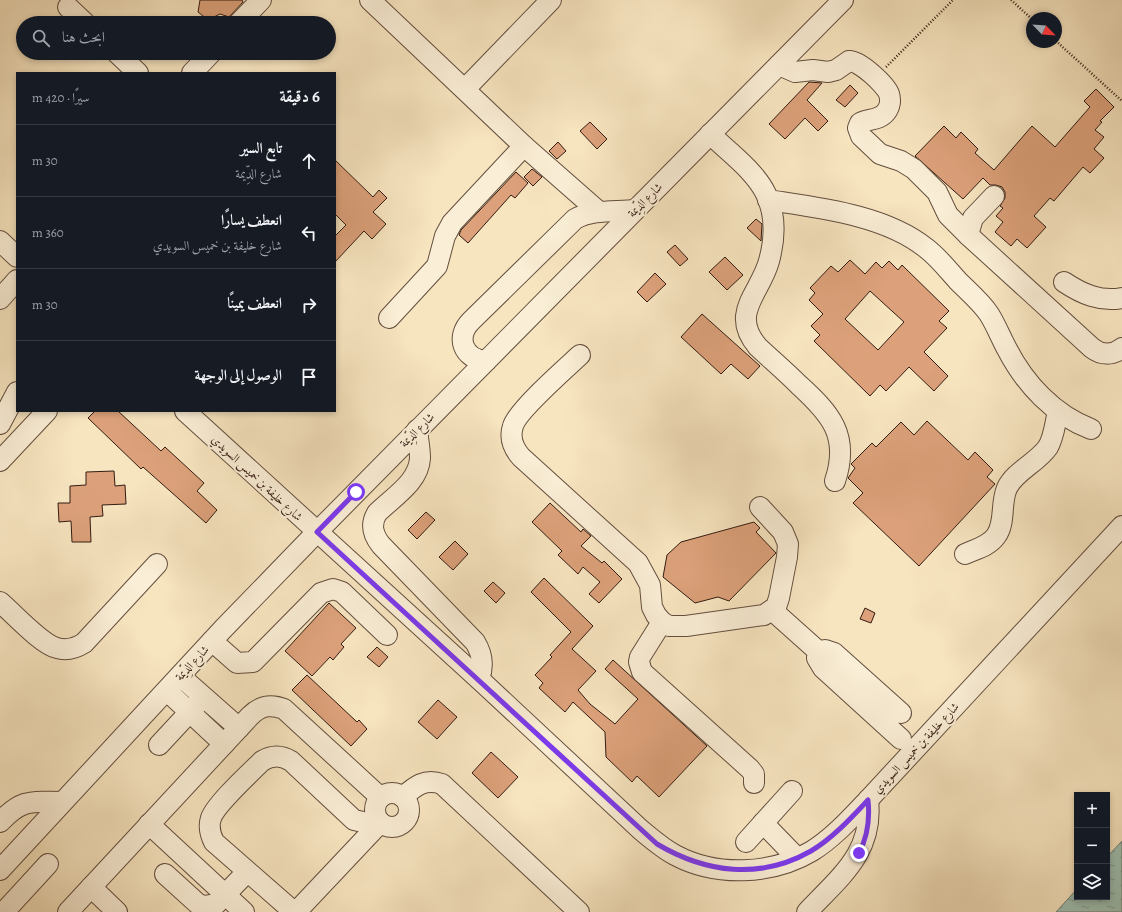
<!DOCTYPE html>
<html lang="ar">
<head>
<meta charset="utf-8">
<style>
	body { margin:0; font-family:Alegreya,Amiri,serif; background:#242831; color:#f1f3f6; direction:rtl }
	.controls { position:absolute; right:12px; bottom:12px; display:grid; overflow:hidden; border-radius:0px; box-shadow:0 2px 6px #0003 }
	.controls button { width:36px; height:36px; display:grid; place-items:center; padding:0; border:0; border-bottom:1px solid #363941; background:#171b24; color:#f1f3f6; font:20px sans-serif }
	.compass { position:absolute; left:1026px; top:12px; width:36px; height:36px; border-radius:50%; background:#171b24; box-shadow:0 2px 6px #0003; rotate:115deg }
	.stop { position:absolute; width:12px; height:12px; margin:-9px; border:3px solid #7c3aed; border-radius:50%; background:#fff }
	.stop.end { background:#7c3aed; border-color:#fff; box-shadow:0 1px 4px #0008 }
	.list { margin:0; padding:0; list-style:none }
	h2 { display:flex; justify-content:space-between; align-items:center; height:52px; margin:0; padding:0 16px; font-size:17px }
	h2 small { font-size:13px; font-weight:400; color:#9ea1a6 }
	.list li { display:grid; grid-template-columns:26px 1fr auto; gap:12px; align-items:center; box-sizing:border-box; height:72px; padding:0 16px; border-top:1px solid #363941 }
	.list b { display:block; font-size:15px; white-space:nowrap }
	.list p { margin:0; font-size:13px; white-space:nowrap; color:#9ea1a6 }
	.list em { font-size:13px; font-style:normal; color:#9ea1a6 }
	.icon { flex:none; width:22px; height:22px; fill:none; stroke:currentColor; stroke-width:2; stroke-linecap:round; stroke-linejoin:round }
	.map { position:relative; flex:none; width:1122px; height:912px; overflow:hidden; direction:ltr }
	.search { position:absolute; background:#171b24; box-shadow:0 2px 6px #0003; left:16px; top:16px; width:320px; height:44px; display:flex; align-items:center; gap:10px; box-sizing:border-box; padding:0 14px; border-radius:22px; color:#9ea1a6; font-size:15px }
	.panel { position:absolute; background:#171b24; box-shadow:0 2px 6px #0003; left:16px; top:72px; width:320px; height:340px; border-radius:0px; direction:rtl }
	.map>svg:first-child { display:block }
	.water { fill:url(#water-ripples); stroke:#737d72 }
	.building { fill:#dca17a; stroke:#331b12; fill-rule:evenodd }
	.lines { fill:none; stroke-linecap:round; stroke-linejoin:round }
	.minor-casing { stroke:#644e3e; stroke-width:22 }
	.path { stroke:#331b12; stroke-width:2.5; stroke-dasharray:1 2; stroke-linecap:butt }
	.minor { stroke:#faeed6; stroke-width:20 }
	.route { stroke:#7c3aed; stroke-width:5 }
	.labels { text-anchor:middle; stroke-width:4; stroke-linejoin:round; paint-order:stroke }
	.street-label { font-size:12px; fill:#331b12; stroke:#faeed6 }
</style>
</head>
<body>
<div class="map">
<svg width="1122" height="912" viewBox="0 0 1122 912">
	<defs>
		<pattern id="water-ripples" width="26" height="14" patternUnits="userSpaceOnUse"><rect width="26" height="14" fill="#9dbfb2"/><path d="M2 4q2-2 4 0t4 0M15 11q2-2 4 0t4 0" fill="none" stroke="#819a8f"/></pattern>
	</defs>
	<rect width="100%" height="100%" fill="#f7e5c0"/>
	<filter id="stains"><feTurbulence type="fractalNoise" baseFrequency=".005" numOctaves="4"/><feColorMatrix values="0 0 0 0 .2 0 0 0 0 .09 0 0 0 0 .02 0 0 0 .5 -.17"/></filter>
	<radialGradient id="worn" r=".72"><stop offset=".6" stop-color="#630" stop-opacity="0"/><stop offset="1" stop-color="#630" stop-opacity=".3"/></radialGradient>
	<polygon class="water" points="1122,841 1122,912 1056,912 1077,889 1077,897 1107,897 1107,857"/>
	<g class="building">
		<polygon points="200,0 242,0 243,2 229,17 220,14 208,20 198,12"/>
		<polygon points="809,82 822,83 807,100 828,121 818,131 805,118 785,139 769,124"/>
		<polygon points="850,85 858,93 845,107 836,100"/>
		<polygon points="1096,89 1114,107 1100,121 1102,122 1095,130 1104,137 1094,149 1104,158 1090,173 1083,167 1054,201 1050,198 1034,216 1046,227 1027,248 1017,239 1011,246 995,232 1003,222 996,216 1003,208 1000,206 1005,198 1005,192 1002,187 996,185 990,185 983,178 963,199 915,156 944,126 956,138 961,132 978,149 975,153 994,170 1032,126 1055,147 1090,107 1084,101"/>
		<polygon points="590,122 607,139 597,149 580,131"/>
		<polygon points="558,142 566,151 557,159 549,151"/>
		<polygon points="335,160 373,197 379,190 387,198 373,212 386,224 372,239 364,231 335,262 335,236 346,225 335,214"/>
		<polygon points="532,169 542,177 533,186 524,177"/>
		<polygon points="516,172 528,183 515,198 511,195 468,243 459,235 461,230"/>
		<polygon points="756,219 762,224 761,241 747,228"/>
		<polygon points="675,245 688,259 680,266 667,252"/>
		<polygon points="725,257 743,275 727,290 709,272"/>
		<path d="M850 260 865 274 876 262 882 268 889 261 898 270 902 265 949 311 939 321 947 328 924 352 948 376 934 391 909 367 886 391 880 385 870 396 814 341 820 335 811 326 823 314 809 300 815 293 810 288 831 266 838 272ZM870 291 904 322 878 350 845 319Z"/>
		<polygon points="655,273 666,284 647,302 637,292"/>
		<polygon points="702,314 760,366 748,379 731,364 721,374 681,337"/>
		<polygon points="95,411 118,411 161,451 165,447 204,483 197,491 217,510 206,523 143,467 141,469 88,418"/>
		<polygon points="927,421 968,460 975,452 993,470 987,477 995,484 919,566 853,503 863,493 848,478 855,468 851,464 872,443 876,447 901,422 914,435"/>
		<polygon points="114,471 115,486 125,485 126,504 102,505 103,516 90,517 91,542 72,542 71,521 59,522 58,503 70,503 70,486 86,485 86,472"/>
		<polygon points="550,503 581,532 583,529 591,536 581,546 602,563 604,561 622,579 599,603 589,594 600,582 583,567 578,574 558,555 562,551 532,522"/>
		<polygon points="426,512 435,520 417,539 408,530"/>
		<polygon points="754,522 760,528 756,532 776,553 729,601 718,597 695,603 663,577 667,555 681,542"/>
		<polygon points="455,541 468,554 453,570 439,557"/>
		<polygon points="544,578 593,626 572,649 596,671 578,690 590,704 615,724 638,699 605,669 613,660 707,746 659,797 637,776 632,782 606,757 605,732 573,702 565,712 539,688 543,683 535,675 552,657 550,655 571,632 531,592"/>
		<polygon points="493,582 505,593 496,603 484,591"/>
		<polygon points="329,603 356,628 341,644 344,647 333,660 330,657 312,676 285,651"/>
		<polygon points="865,608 875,613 871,623 860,619"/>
		<polygon points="377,647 388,657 379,667 367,657"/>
		<polygon points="307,675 357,722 359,720 367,729 351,746 292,690"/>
		<polygon points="438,700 457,717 437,739 418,722"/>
		<polygon points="491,752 518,777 498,798 472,773"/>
	</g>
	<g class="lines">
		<defs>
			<g id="minor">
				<polyline points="370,0 524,146 598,211"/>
				<polyline points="68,7 85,23"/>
				<polyline points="239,23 261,0"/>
				<polyline points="117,53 138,73"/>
				<path d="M779 65 795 72 813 70 828 72 836 70 849 61C859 60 886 85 889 94 891 100 890 107 886 112 879 121 869 118 860 123L858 128 861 136 880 154 901 161 914 169 937 192 948 215 968 235 1092 348C1101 355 1112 356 1122 348"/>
				<polyline points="192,73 211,53"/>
				<polyline points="466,88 551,0"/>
				<path d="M710 134C729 152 755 171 766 194 776 215 775 239 769 261 760 294 729 313 758 347 772 360 786 372 799 385 831 414 850 436 835 481"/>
				<path d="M768 200C820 208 885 215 926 248 938 257 948 270 958 281 968 291 981 302 989 314 996 325 1001 338 1007 349 1025 384 1054 415 1091 429"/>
				<polyline points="968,235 973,218 994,196"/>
				<polyline points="0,241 17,257"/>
				<path d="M1064 282C1082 294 1100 302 1122 298"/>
				<polyline points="0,299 17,280"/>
				<polyline points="389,318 437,266 445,236 452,223 524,146"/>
				<path d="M580 355C566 368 517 411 513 426 509 438 513 448 521 457L638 563 650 585 652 607 656 615 662 622 669 626H686L764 615 776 607 779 598 787 557 788 544 783 532 760 507"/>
				<path d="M486 361C463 359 455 337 471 321L575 219C593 209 614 212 635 210"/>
				<path d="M185 411 479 679 641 830C652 839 662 848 675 855 716 877 772 875 812 851 833 838 851 818 868 800L1122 526"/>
				<polyline points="0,424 17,392"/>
				<path d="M417 430C418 439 420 449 420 458 419 482 393 497 377 513 370 525 373 535 381 545L475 642C483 655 484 666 479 679"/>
				<polyline points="0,461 47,411"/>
				<path d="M965 554C976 549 989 546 996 536 1006 522 1000 504 1007 488 1015 471 1037 463 1048 447 1054 437 1055 423 1058 412"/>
				<path d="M0 602C13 613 42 645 57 648 67 651 76 648 84 643L157 564"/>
				<polyline points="772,610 819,652"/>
				<polyline points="662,622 640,657 639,662 642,672 750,769 754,774 754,783"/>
				<polyline points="212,641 237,663 253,662 321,593 333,589 342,592 387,635"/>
				<polyline points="180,676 239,728"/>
				<polyline points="167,691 224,744"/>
				<polyline points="901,739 823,668 817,658 819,652 825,650 834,653 901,713"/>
				<polyline points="159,745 198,703"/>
				<circle cx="392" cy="810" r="17"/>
				<path d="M403 797C415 786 425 778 442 784L579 912"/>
				<path d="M0 822C23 798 31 802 62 802"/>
				<polyline points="763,823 797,858"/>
				<polyline points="149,824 244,912"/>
				<polyline points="746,842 792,791"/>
				<polyline points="0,870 223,629 317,532 843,0"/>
				<polyline points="165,874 198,904 204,906 216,904 247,872"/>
				<polyline points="91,887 117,912"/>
				<polyline points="4,912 48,864"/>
				<path d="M68 912 250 716C261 705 271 704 284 709L380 797"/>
				<path d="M294 912 214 842C210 834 208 827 211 818 216 804 250 773 262 761 272 755 281 755 291 761L354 820 368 823 376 819"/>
				<polyline points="296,912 380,823"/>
				<path d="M807 912C840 877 874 852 868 800"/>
			</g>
		</defs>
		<use href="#minor" class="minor-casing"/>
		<g class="path">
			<polyline points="1011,0 1032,19"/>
			<polyline points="1056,41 1122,101"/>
			<polyline points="886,67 953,0"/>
		</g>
		<use href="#minor" class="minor"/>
	</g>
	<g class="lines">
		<path class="route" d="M356 492 317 532 657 844C706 873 760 880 811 851 833 838 851 818 868 800 870 819 868 836 859 853"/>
	</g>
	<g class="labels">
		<g class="street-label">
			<text transform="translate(645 200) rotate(-45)" y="4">شارع الدِّيمة</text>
			<text transform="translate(417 430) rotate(-45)" y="4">شارع الدِّيمة</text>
			<text transform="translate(257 478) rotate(43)" y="4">شارع خليفة بن خميس السويدي</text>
			<text transform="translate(192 663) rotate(-47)" y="4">شارع الدِّيمة</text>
			<text transform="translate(916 748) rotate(-47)" y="4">شارع خليفة بن خميس السويدي</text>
		</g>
	</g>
	<rect width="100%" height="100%" filter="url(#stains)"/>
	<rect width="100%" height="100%" fill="url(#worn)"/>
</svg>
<div class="controls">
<button>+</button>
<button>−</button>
<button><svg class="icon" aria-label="layers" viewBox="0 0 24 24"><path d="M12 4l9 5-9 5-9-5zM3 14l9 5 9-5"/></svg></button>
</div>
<svg class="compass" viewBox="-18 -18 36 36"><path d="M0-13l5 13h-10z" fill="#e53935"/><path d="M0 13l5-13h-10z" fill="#9ea1a6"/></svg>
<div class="stop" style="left:356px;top:492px"></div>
<div class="stop end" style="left:859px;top:853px"></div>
<div class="search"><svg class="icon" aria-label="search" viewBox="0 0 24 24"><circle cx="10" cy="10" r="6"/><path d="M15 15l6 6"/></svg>ابحث هنا</div>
<section class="panel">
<h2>6 دقيقة<small>سيرًا · 420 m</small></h2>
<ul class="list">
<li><svg class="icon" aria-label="ahead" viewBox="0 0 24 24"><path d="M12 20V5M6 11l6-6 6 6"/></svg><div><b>تابع السير</b><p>شارع الدِّيمة</p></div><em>30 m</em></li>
<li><svg class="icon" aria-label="left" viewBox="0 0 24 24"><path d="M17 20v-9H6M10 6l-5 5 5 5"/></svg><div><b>انعطف يسارًا</b><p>شارع خليفة بن خميس السويدي</p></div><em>360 m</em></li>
<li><svg class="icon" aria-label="right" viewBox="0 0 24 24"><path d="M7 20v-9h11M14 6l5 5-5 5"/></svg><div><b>انعطف يمينًا</b></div><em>30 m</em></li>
<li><svg class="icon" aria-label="arrive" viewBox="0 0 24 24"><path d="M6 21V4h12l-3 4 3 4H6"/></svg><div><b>الوصول إلى الوجهة</b></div></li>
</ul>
</section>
</div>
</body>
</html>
